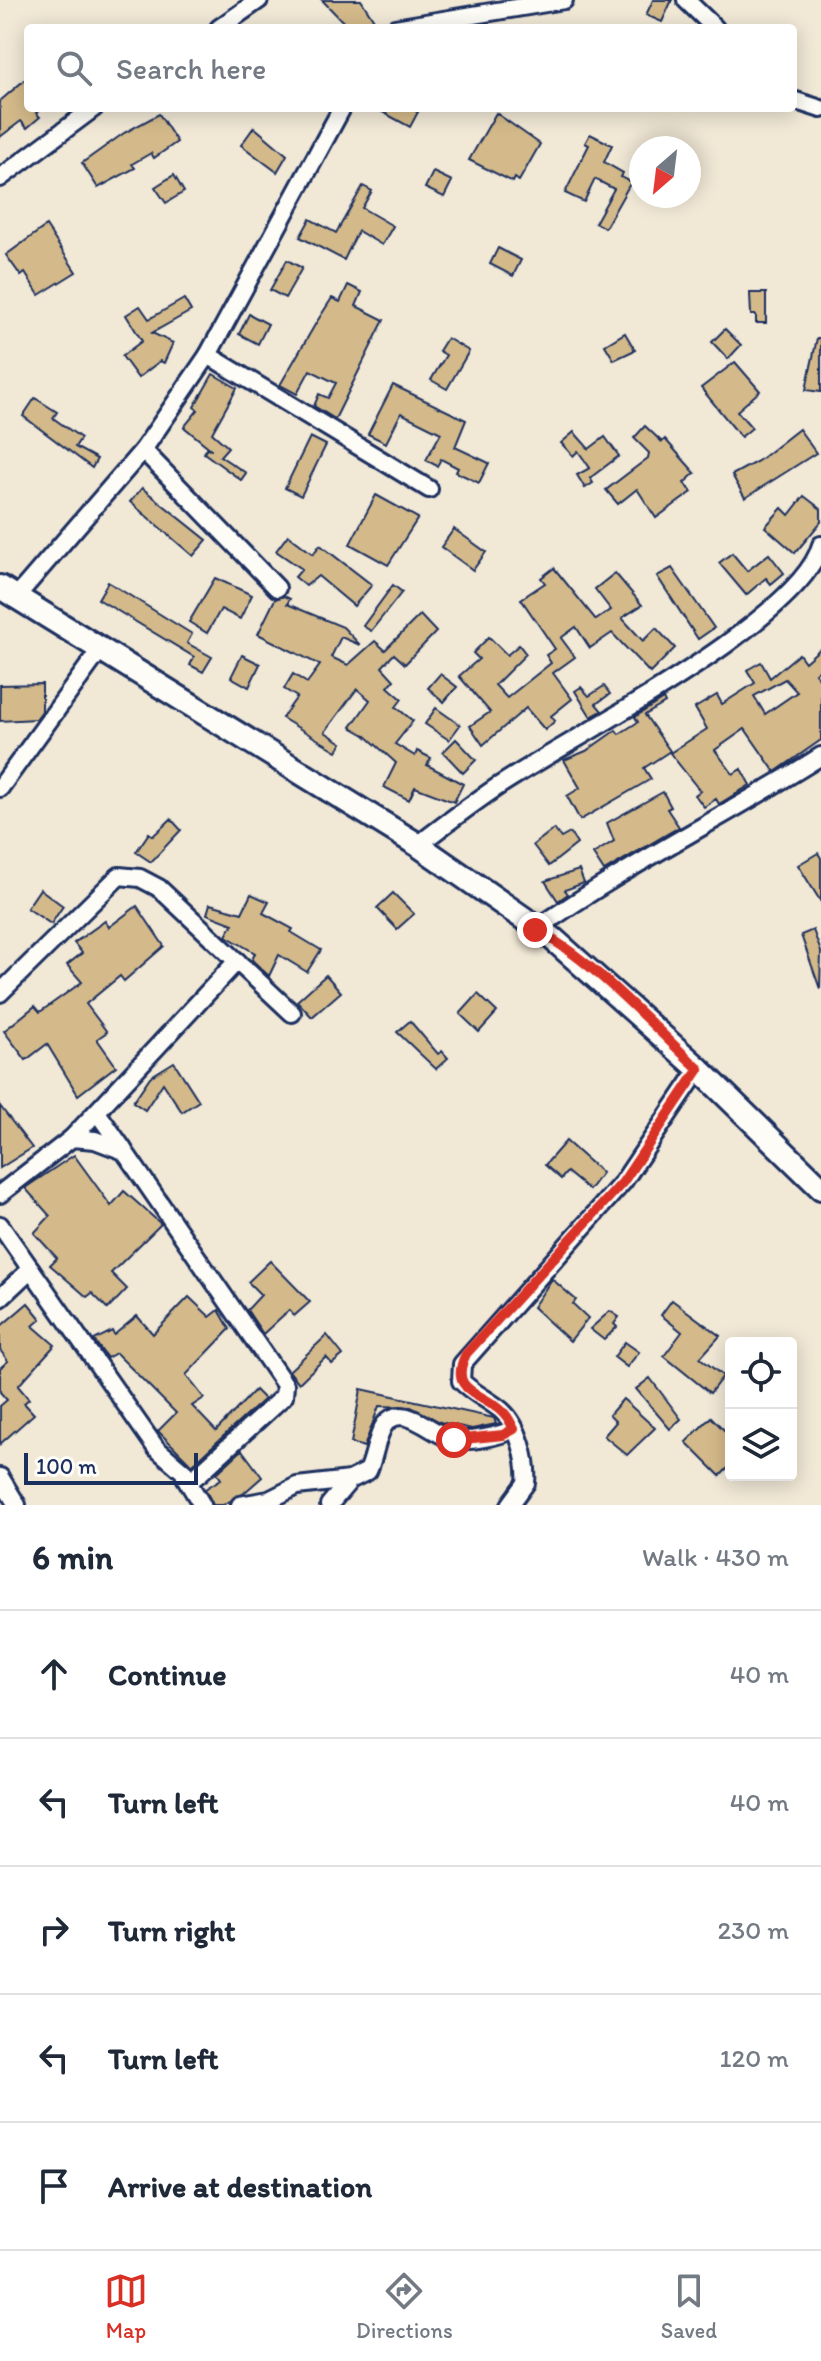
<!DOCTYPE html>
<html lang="en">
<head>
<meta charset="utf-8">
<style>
	body { margin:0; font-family:Itim,sans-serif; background:#f2f2f3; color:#1f2937 }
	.controls { position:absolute; right:24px; bottom:24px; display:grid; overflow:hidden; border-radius:8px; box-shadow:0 4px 20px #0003 }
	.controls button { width:72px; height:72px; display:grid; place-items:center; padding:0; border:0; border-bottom:2px solid #e0e1e3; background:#fff; color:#1f2937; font:40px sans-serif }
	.compass { position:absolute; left:629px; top:136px; width:72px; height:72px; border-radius:50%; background:#fff; box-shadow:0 4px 20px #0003; rotate:208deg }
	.scale { position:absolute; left:24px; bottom:20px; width:174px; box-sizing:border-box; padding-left:8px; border:4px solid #1b2f5e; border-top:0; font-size:22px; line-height:28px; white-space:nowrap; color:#1b2f5e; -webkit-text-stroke:6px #fdfcf7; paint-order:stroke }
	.stop { position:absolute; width:24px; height:24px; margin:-18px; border:6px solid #d93025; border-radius:50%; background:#fff }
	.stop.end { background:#d93025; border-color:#fff; box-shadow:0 2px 8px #0008 }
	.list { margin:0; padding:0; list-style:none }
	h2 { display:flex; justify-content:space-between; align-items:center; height:104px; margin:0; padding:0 32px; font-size:34px }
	h2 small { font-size:26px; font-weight:400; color:#747a83 }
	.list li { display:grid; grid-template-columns:52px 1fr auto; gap:24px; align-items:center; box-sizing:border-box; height:128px; padding:0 32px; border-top:2px solid #e0e1e3 }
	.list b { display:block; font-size:30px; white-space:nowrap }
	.list em { font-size:26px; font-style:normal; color:#747a83 }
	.icon { flex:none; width:44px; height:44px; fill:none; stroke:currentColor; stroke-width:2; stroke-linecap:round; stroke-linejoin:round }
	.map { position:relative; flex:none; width:821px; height:1505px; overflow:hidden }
	.search { position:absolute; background:#fff; box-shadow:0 4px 20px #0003; left:24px; right:24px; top:24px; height:88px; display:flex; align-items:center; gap:20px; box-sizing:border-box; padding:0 28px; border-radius:8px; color:#747a83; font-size:30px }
	.sheet { height:744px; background:#fff }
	nav { display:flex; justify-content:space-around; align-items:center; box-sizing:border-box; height:112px; border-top:2px solid #e0e1e3; background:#fff; font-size:22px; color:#747a83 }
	nav a { display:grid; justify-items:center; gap:4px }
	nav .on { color:#d93025 }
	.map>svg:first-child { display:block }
	.building { fill:#d4ba8a; stroke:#1b2f5e; stroke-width:2; fill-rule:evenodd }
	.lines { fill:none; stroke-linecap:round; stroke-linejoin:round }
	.minor-casing { stroke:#1b2f5e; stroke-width:22 }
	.major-casing { stroke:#1b2f5e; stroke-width:28 }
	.minor { stroke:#fdfcf7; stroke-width:16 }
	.major { stroke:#fdfcf7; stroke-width:22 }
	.route { stroke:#d93025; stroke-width:10 }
</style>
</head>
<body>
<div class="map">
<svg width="821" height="1505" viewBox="0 0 821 1505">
	<rect width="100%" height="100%" fill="#f1e8d6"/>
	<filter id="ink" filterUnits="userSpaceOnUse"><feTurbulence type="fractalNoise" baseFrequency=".0125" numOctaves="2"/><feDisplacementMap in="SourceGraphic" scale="16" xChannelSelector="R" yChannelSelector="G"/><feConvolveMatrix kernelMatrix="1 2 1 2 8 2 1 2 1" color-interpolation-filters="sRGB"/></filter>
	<g filter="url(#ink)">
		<g class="building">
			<polygon points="322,0 361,0 379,28 349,28"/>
			<polygon points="653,0 672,0 662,22 646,15"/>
			<polygon points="28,77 28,108 42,108 36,113 40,117 27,128 21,121 0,137 0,101"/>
			<polygon points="375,108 410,108 418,112 410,127"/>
			<polygon points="496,113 540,144 519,181 515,178 513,182 469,160"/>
			<polygon points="159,114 177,142 154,158 151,153 132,164 135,168 98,188 82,163 124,133"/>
			<polygon points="254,127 287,155 277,172 241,145"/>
			<polygon points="590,134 612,145 604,162 623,173 621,177 631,182 605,228 595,223 614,189 595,179 584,202 565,193 589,145 585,143"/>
			<polygon points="433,172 452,181 444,197 425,188"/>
			<polygon points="174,175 184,192 166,203 155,187"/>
			<polygon points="363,186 372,191 362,208 393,226 382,245 358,231 344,260 300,237 310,219 336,233"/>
			<polygon points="46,226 76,272 39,295 25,273 21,276 6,255"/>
			<polygon points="498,248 521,260 513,276 490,264"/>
			<polygon points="287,260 302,268 285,298 270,290"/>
			<polygon points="348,285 362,292 356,306 384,320 335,419 314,406 319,394 328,398 336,383 310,370 297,394 280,385 316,323 332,298 340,302"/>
			<polygon points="750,293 766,293 766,323 756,323 756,315 751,315"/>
			<polygon points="184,299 191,311 152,333 173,343 164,363 160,361 138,378 122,356 142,341 126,315 140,306 149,319"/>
			<polygon points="249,314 268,324 258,344 239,334"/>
			<polygon points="725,329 741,345 728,359 712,342"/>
			<polygon points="625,333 635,350 614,360 605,345"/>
			<polygon points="447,338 469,351 447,389 431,380 446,355 439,351"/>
			<polygon points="817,338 821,338 821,392 806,390"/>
			<polygon points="735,362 760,391 737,411 752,428 741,437 701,388"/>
			<polygon points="213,374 237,388 212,433 228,447 220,456 246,473 241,480 204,453 207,448 212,450 184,427 198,410 194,407"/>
			<polygon points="393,385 466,420 455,447 489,463 479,483 456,472 458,468 441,459 437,466 426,460 441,433 401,413 386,443 368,434"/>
			<polygon points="35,398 57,412 53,418 81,438 75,447 97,459 92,468 23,416"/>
			<polygon points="645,426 662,442 665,439 695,473 684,483 692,492 656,518 637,489 618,504 606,490 648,458 649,453 634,438"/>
			<polygon points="799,429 816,453 745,498 732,475 758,461"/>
			<polygon points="574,432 589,449 605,437 619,456 590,478 593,483 585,488 577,475 590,468 578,451 573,456 561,443"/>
			<polygon points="310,437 326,445 301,496 285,488"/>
			<polygon points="142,488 207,540 193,556 130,502"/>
			<polygon points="376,495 418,518 388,565 350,544"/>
			<polygon points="804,496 821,509 821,522 795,553 765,527 782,508 789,515"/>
			<polygon points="454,529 486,552 473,570 441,547"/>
			<polygon points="288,535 313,554 320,545 372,585 354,606 318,576 306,586 295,577 302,569 276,551"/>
			<polygon points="732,553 747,571 769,554 784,573 771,584 766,578 746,595 719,563"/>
			<polygon points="554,568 596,620 611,610 595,589 615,573 642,605 622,618 643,641 656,628 675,648 650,673 612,633 590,648 576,627 561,638 575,657 553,673 572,699 551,716 555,721 545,730 526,708 483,745 470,726 490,712 459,676 479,659 473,653 489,637 507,655 519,645 526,654 495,685 507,698 551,663 546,655 555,649 521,599 545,583 541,578"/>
			<polygon points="672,568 714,628 698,639 657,576"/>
			<polygon points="215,578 252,595 240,619 221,609 207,633 189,622"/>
			<polygon points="108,582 192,634 187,643 212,657 203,672 190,665 194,657 98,599"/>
			<polygon points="393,585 402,592 371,631 363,626"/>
			<polygon points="284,596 290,599 287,604 343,627 360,645 341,637 331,657 348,665 375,641 385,650 420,615 436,632 405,664 394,654 382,667 394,680 388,687 402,699 396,707 413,721 395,744 415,756 417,751 431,758 427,765 463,784 454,802 415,787 409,800 384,787 396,763 365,735 351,727 370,700 357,689 325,732 342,743 337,751 282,718 297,697 284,689 293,674 307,683 320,665 258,634 275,599"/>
			<path d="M821 648V668L815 673 821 680V740L775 772 745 729 715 750 733 774 741 769 750 785 719 804 716 799 704 807 695 795 700 791 670 753 707 729 695 708 717 695 722 704 755 683 747 670 761 662 770 678 799 654 805 662ZM785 679 797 692 765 714 754 696Z"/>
			<polygon points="242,655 260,664 249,687 231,677"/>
			<polygon points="440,674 457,687 444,702 428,688"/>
			<polygon points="42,684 42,711 36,719 0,721 0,685"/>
			<polygon points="604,686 610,694 596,704 602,711 591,717 575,691 581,687 589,696"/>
			<polygon points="663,699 665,703 645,715 670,751 644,768 651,779 580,820 567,796 580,788 564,760 586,751 616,730 619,734 638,722 635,717"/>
			<polygon points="436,708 460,725 449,740 425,724"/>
			<polygon points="456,739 476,760 463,773 443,752"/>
			<polygon points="663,792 671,807 667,809 679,827 604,871 593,854 614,841 607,823"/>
			<polygon points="171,819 181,830 151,862 136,852 149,833 153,836"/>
			<polygon points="554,829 561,838 570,833 577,844 549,866 533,845"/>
			<polygon points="818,853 821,858 821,902 798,865"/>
			<polygon points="579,870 584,883 565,890 568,894 558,901 545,881"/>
			<polygon points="40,889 63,906 51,924 27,908"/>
			<polygon points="393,893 414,914 397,929 377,908"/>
			<polygon points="251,894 269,902 263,913 293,929 291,932 321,950 307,972 279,955 269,976 252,960 255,953 226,936 233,924 207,914 210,904 242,913"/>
			<polygon points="137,906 164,946 124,981 120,976 86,1004 107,1032 97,1039 116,1066 78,1095 47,1044 26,1060 4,1031 35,1006 40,1012 82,982 67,965 82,953 74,943 105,921 109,927"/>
			<polygon points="813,930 821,952 820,989 801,935"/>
			<polygon points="326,975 341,992 312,1017 297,1001"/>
			<polygon points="478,994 497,1012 479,1032 460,1014"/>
			<polygon points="410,1021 438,1054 442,1051 448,1058 436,1069 397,1032"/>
			<polygon points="174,1062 199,1101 182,1112 163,1083 145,1110 133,1102 150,1077"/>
			<polygon points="0,1106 32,1148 0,1168"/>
			<polygon points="566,1141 602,1173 589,1190 567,1172 561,1179 545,1165"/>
			<polygon points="74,1155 111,1206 124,1191 161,1224 111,1273 127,1289 108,1309 92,1293 87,1297 50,1265 57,1258 34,1233 50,1216 25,1188"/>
			<polygon points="270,1261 310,1302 294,1316 289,1310 263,1334 247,1310 261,1295 248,1282"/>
			<polygon points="552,1279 576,1300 573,1304 588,1318 570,1341 533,1307"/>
			<polygon points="189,1297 210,1317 219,1310 230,1329 186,1375 204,1398 192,1406 216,1431 255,1390 264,1399 192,1465 158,1431 176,1413 116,1353 107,1358 94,1340 112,1331 114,1335 137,1316 153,1334"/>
			<polygon points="672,1300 720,1336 700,1358 723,1376 710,1393 664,1356 682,1332 661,1315"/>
			<polygon points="28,1303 41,1319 33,1326 55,1345 18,1386 29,1399 24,1403 34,1414 0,1444 0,1406 7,1400 0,1392 0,1368 8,1361 0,1350 0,1327"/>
			<polygon points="610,1311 619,1317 614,1324 617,1327 604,1340 590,1329"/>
			<polygon points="327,1335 343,1355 332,1364 326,1357 299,1383 289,1371"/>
			<polygon points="625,1342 639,1352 627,1367 614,1357"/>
			<polygon points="650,1378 681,1419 670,1429 636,1389"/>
			<polygon points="361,1389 494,1418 496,1424 472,1429 440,1422 411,1407 379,1406 364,1447 351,1443"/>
			<polygon points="623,1399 655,1428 627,1455 604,1436 616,1422 609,1415"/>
			<polygon points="711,1417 731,1437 731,1465 720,1476 686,1442"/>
			<polygon points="242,1450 262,1477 244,1493 223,1505 213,1505 205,1489 221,1479 217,1473"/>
		</g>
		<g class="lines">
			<defs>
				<g id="minor">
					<polyline points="686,0 715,28"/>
					<polyline points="219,28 259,0"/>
					<polyline points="395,28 564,0"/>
					<polyline points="793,100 821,109"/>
					<polyline points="0,178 94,108"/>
					<polyline points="208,355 429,489"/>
					<polyline points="143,450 277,588"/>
					<polyline points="16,597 143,450 208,355 342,108"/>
					<polyline points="0,788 100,650"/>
					<path d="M418 845C444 825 470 805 497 787 567 740 801 621 821 545"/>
					<path d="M535 930C626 865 727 816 821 756"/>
					<polyline points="0,993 119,876 140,878 159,888 292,1013"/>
					<polyline points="97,1112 123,1149"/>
					<polyline points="72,1138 237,961"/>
					<polyline points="0,1194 72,1138 95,1140 124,1151 285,1385 284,1396 200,1473 192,1479 156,1448 0,1225"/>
					<polyline points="0,1298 31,1269"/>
					<polyline points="0,1477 17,1505"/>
					<polyline points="185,1477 202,1505"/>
					<path d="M240 1505 269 1500 297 1486 350 1480 368 1471C375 1457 376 1436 385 1424 403 1401 433 1435 452 1439 468 1443 500 1436 514 1429"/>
					<polyline points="329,1505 350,1480"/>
					<path d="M510 1505 526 1483C528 1461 519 1426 502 1411 489 1400 474 1394 461 1381L462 1364 623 1182 699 1069"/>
				</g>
				<polyline id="major" points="0,587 418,845 552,938 699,1069 821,1188"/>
			</defs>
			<use href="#minor" class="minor-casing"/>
			<use href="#major" class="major-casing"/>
			<use href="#minor" class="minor"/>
			<use href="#major" class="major"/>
		</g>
	</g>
	<g class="lines" filter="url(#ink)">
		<path class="route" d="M454 1440 503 1435 514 1429C511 1424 508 1416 503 1412 483 1392 447 1393 466 1354L623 1182 699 1069C653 1027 591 957 535 930"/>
	</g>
</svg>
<div class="controls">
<button><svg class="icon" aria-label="locate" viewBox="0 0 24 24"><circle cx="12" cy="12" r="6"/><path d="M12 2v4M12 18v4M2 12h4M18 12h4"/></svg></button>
<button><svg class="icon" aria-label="layers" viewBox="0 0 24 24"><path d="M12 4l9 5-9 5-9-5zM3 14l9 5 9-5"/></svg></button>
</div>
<svg class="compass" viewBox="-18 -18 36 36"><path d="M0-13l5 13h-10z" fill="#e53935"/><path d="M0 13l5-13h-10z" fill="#747a83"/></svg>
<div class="scale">100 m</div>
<div class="stop" style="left:454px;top:1440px"></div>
<div class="stop end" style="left:535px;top:930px"></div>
<div class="search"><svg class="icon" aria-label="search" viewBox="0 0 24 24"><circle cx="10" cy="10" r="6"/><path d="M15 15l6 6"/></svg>Search here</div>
</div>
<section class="sheet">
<h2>6 min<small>Walk · 430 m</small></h2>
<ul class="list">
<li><svg class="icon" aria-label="ahead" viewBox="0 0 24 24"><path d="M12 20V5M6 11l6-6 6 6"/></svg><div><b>Continue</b></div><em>40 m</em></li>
<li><svg class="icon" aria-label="left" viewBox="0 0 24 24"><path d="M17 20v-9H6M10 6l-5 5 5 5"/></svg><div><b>Turn left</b></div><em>40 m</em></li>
<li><svg class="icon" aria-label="right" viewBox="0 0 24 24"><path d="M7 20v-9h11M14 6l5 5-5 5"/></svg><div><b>Turn right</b></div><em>230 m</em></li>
<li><svg class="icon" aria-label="left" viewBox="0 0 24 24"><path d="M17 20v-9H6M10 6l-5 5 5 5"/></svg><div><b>Turn left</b></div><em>120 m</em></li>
<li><svg class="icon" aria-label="arrive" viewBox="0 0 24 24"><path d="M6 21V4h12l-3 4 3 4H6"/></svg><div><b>Arrive at destination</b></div></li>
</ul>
</section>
<nav>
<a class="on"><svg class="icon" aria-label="map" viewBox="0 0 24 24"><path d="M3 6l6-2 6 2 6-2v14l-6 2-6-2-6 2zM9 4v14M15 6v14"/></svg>Map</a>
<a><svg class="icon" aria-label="directions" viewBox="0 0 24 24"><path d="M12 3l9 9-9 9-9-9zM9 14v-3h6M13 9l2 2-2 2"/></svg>Directions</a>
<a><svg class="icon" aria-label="saved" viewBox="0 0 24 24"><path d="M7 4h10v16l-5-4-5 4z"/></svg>Saved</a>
</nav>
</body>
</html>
